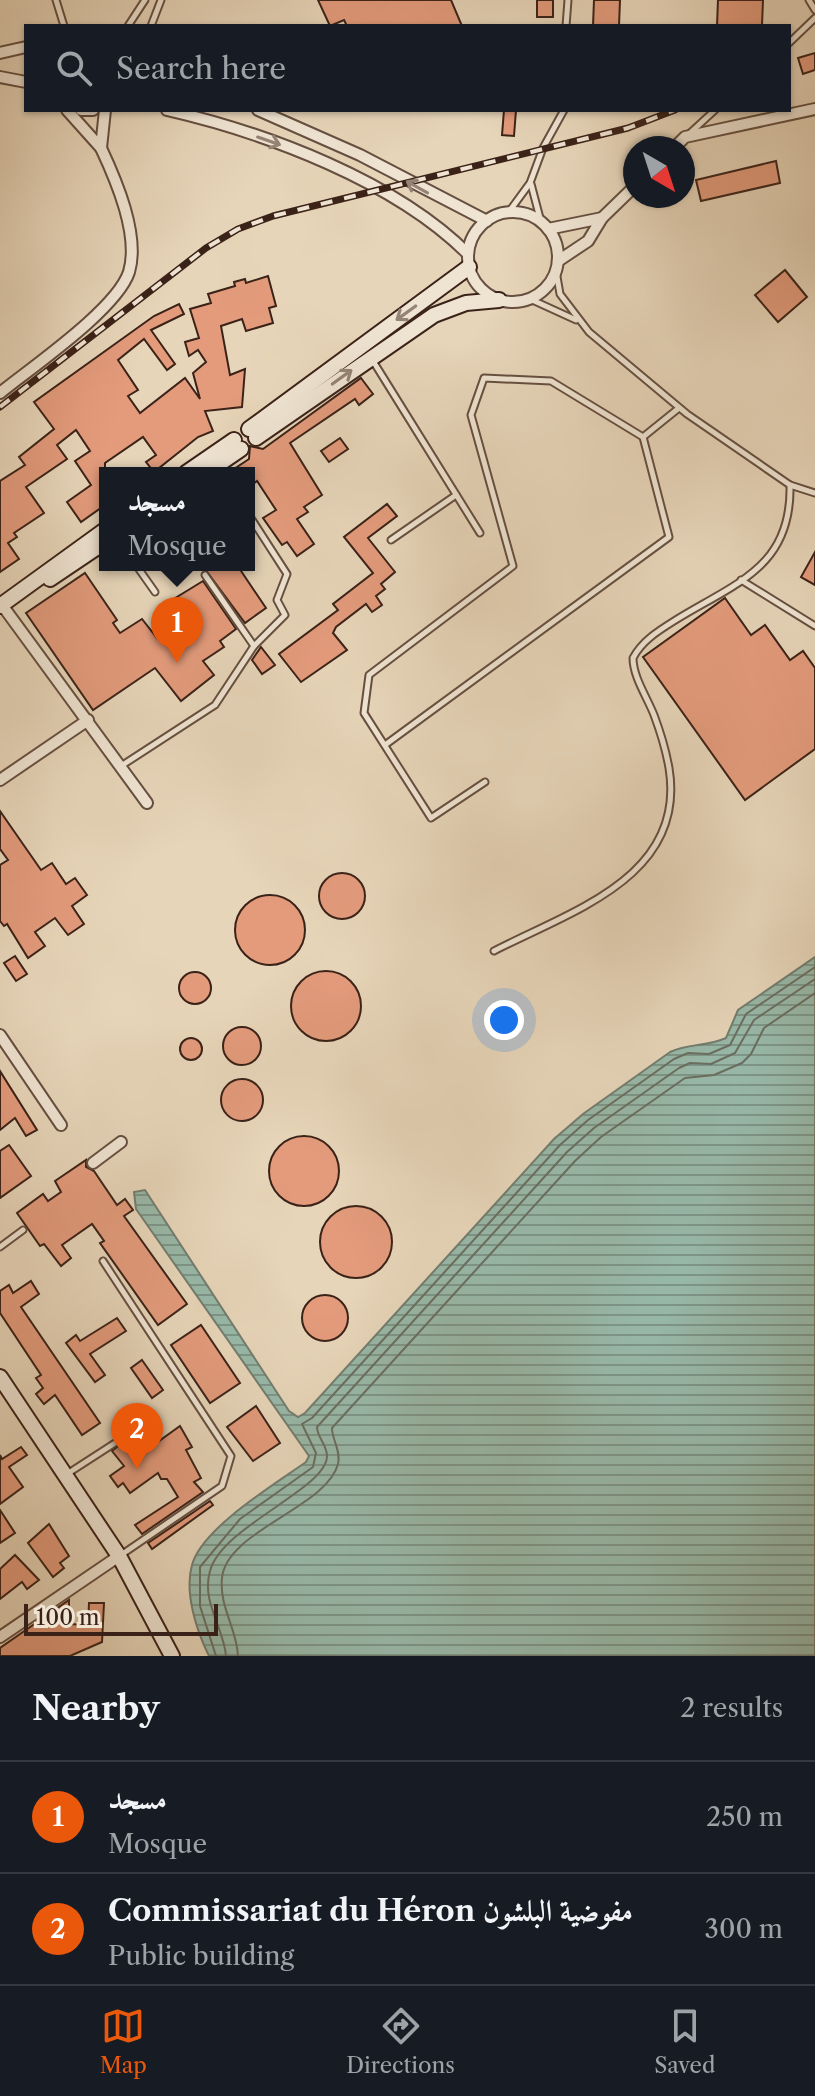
<!DOCTYPE html>
<html lang="en">
<head>
<meta charset="utf-8">
<style>
	body { margin:0; font-family:"Libre Caslon Text",Amiri,serif; background:#20242c; color:#f1f3f6 }
	.compass { position:absolute; left:623px; top:136px; width:72px; height:72px; border-radius:50%; background:#171b24; box-shadow:0 2px 6px #0004; rotate:141deg }
	.scale { position:absolute; left:24px; bottom:20px; width:194px; box-sizing:border-box; padding-left:8px; border:4px solid #3b2218; border-top:0; font-size:22px; line-height:28px; white-space:nowrap; color:#3b2218; -webkit-text-stroke:6px #efe4d2; paint-order:stroke }
	.you { position:absolute; left:504px; top:1020px; width:28px; height:28px; margin:-20px; border:6px solid #fff; border-radius:50%; background:#1a73e8; box-shadow:0 0 0 12px #1a73e833 }
	.badge { display:grid; place-items:center; width:52px; height:52px; border-radius:50%; background:#ea580c; color:#fff; font-size:26px; font-weight:700 }
	.pin { position:absolute; translate:-50% -66px; filter:drop-shadow(0 2px 4px #0008) }
	.pin::after { content:''; position:absolute; top:42px; width:28px; height:24px; background:inherit; clip-path:polygon(0 0,100% 0,50% 100%) }
	.popup { position:absolute; left:99px; top:467px; width:156px; height:104px; box-sizing:border-box; display:grid; place-content:center; border-radius:0px; background:#171b24; filter:drop-shadow(0 2px 6px #0005); font-size:26px; white-space:nowrap; color:#9ea1a6 }
	.popup b { font-size:30px; color:#f1f3f6 }
	.popup::after { content:''; position:absolute; left:50%; top:100%; margin-left:-16px; border:16px solid transparent; border-top-color:#171b24 }
	.list { margin:0; padding:0; list-style:none }
	h2 { display:flex; justify-content:space-between; align-items:center; height:104px; margin:0; padding:0 32px; font-size:34px }
	h2 small { font-size:26px; font-weight:400; color:#9ea1a6 }
	.list li { display:grid; grid-template-columns:52px 1fr auto; gap:24px; align-items:center; box-sizing:border-box; height:112px; padding:0 32px; border-top:2px solid #363941 }
	.list b { display:block; font-size:30px; white-space:nowrap }
	.list p { margin:0; font-size:26px; white-space:nowrap; color:#9ea1a6 }
	.list em { font-size:26px; font-style:normal; color:#9ea1a6 }
	.icon { flex:none; width:44px; height:44px; fill:none; stroke:currentColor; stroke-width:2; stroke-linecap:round; stroke-linejoin:round }
	.map { position:relative; flex:none; width:815px; height:1656px; overflow:hidden }
	.search { position:absolute; background:#171b24; box-shadow:0 2px 6px #0004; left:24px; right:24px; top:24px; height:88px; display:flex; align-items:center; gap:20px; box-sizing:border-box; padding:0 28px; border-radius:0px; color:#9ea1a6; font-size:30px }
	.sheet { height:328px; background:#171b24 }
	nav { display:flex; justify-content:space-around; align-items:center; box-sizing:border-box; height:112px; border-top:2px solid #363941; background:#171b24; font-size:22px; color:#9ea1a6 }
	nav a { display:grid; justify-items:center; gap:4px }
	nav .on { color:#ea580c }
	.map>svg:first-child { display:block }
	.water { fill:url(#water-rules); stroke:#737d6f; stroke-width:2 }
	.lines { fill:none; stroke-linecap:round; stroke-linejoin:round }
	.shore { stroke:#6a6e60; stroke-width:2 }
	.building { fill:#e39b7c; stroke:#3b2218; stroke-width:2 }
	.lane-casing { stroke:#664f40; stroke-width:9 }
	.street-casing { stroke:#664f40; stroke-width:14 }
	.secondary-casing { stroke:#3b2218; stroke-width:18 }
	.lane { stroke:#efe4d2; stroke-width:5 }
	.street { stroke:#efe4d2; stroke-width:10 }
	.secondary { stroke:#efe4d2; stroke-width:14 }
	.rail-casing { stroke:#3b2218; stroke-width:7 }
	.rail { stroke:#efe4d2; stroke-width:4; stroke-dasharray:12; stroke-linecap:butt }
	.oneway { stroke:#958375 }
</style>
</head>
<body>
<div class="map">
<svg width="815" height="1656" viewBox="0 0 815 1656">
	<defs>
		<pattern id="water-rules" width="6" height="5" patternUnits="userSpaceOnUse" patternTransform="scale(2)"><rect width="6" height="5" fill="#98b9a9"/><path d="M0 2.5h6" fill="none" stroke="#7d9689"/></pattern>
	</defs>
	<rect width="100%" height="100%" fill="#e7d5b9"/>
	<filter id="stains"><feTurbulence type="fractalNoise" baseFrequency=".0025" numOctaves="4"/><feColorMatrix values="0 0 0 0 .2 0 0 0 0 .09 0 0 0 0 .02 0 0 0 .5 -.17"/></filter>
	<radialGradient id="worn" r=".72"><stop offset=".6" stop-color="#630" stop-opacity="0"/><stop offset="1" stop-color="#630" stop-opacity=".3"/></radialGradient>
	<path class="water" d="M815 957V1656H209C197 1632 184 1593 192 1565 202 1528 275 1484 306 1462L309 1456 136 1209 134 1192 145 1190 289 1411 298 1417 305 1413 554 1139 583 1114 670 1052C689 1043 706 1047 726 1038L738 1010Z"/>
	<g class="lines">
		<g class="shore">
			<polyline points="216,1656 200,1606 200,1567 240,1519 313,1467 316,1453 302,1424 312,1418 560,1145 588,1120 674,1059 688,1053 709,1054 730,1045 746,1014 815,967"/>
			<path d="M226 1656C224 1628 201 1602 210 1571 222 1526 327 1489 327 1456 327 1445 317 1437 317 1427L567 1152 594 1128 679 1068 690 1063 711 1064 735 1053 754 1020 815 979"/>
			<path d="M238 1656C237 1629 219 1607 222 1578 226 1531 327 1507 338 1464 341 1450 332 1440 332 1428L575 1161 601 1137 685 1078 714 1075 742 1063 751 1054 764 1028 815 993"/>
		</g>
	</g>
	<g class="building">
		<polygon points="318,0 451,0 462,26 347,26 344,20 330,26"/>
		<rect x="537" y="0" width="16" height="17"/>
		<polygon points="594,0 620,0 619,26 593,26"/>
		<polygon points="718,0 763,0 762,25 717,26"/>
		<polygon points="815,53 815,70 803,74 798,58"/>
		<polygon points="504,110 516,110 514,136 502,135"/>
		<polygon points="776,161 780,183 701,201 696,180"/>
		<polygon points="785,270 807,297 778,322 755,295"/>
		<polygon points="268,276 276,306 269,308 273,323 246,331 242,319 221,326 230,375 245,369 242,407 205,411 213,431 198,437 154,472 146,462 156,455 143,437 105,463 105,505 81,522 67,502 91,485 75,461 90,451 76,430 57,445 67,459 26,487 44,513 14,533 17,537 8,543 19,559 0,572 0,481 25,465 19,457 54,429 34,402 154,316 179,304 184,314 151,330 175,364 167,370 144,339 118,360 138,390 128,396 140,413 185,378 200,399 193,373 206,362 198,350 189,356 185,342 199,338 190,309 211,303 208,294 235,286 234,282 245,279 246,283"/>
		<polygon points="361,378 373,394 359,405 355,399 290,443 322,495 304,507 308,512 297,519 314,544 297,556 287,542 282,545 263,518 276,510 257,481 249,487 249,473 228,473 249,459 250,446 263,449"/>
		<polygon points="340,438 348,449 329,462 321,451"/>
		<polygon points="387,504 397,516 368,538 395,572 381,584 385,589 376,596 382,605 372,612 366,604 336,627 333,633 347,650 301,682 279,654 338,610 333,604 373,573 344,537"/>
		<polygon points="815,552 815,585 801,577"/>
		<polygon points="202,565 237,565 266,608 245,623"/>
		<polygon points="85,573 117,620 113,623 120,633 142,619 157,638 183,617 172,600 203,581 236,629 220,641 224,647 203,661 214,675 181,701 155,668 93,710 26,613"/>
		<polygon points="725,598 751,635 765,625 790,660 803,651 815,668 815,749 745,800 643,657"/>
		<polygon points="261,647 275,665 262,674 252,660"/>
		<polygon points="0,811 41,870 52,863 66,884 75,878 87,895 72,906 84,924 68,935 55,918 35,932 45,946 28,958 7,924 4,926 0,921 0,865 8,860 0,849"/>
		<circle cx="342" cy="896" r="23"/>
		<circle cx="270" cy="930" r="35"/>
		<polygon points="15,956 27,974 16,981 4,963"/>
		<circle cx="326" cy="1006" r="35"/>
		<circle cx="195" cy="988" r="16"/>
		<circle cx="242" cy="1046" r="19"/>
		<circle cx="191" cy="1049" r="11"/>
		<polygon points="0,1071 37,1130 26,1136 15,1118 0,1130"/>
		<circle cx="242" cy="1100" r="21"/>
		<circle cx="304" cy="1171" r="35"/>
		<polygon points="9,1145 31,1176 0,1198 0,1151"/>
		<polygon points="86,1160 86,1167 94,1171 117,1205 125,1199 133,1210 124,1216 187,1304 158,1325 100,1243 104,1241 92,1224 62,1245 71,1258 61,1266 44,1244 40,1246 17,1213 43,1194 48,1201 61,1192 55,1181"/>
		<circle cx="356" cy="1242" r="36"/>
		<polygon points="31,1281 39,1294 21,1307 100,1423 82,1435 55,1395 44,1404 36,1394 43,1388 36,1378 41,1375 0,1313 0,1291 9,1285 13,1293"/>
		<circle cx="325" cy="1318" r="23"/>
		<polygon points="117,1318 126,1331 90,1354 105,1375 95,1382 66,1343 76,1335 80,1341"/>
		<polygon points="201,1325 240,1383 210,1403 171,1345"/>
		<polygon points="142,1360 163,1390 152,1398 131,1368"/>
		<polygon points="256,1406 280,1443 253,1461 227,1427"/>
		<polygon points="180,1426 192,1447 186,1450 201,1478 194,1482 203,1492 142,1534 135,1525 178,1497 167,1479 161,1479 158,1473 130,1493 123,1483 118,1487 110,1476 124,1466 112,1451 122,1443 134,1459"/>
		<polygon points="21,1447 27,1455 9,1467 23,1487 0,1504 0,1455 2,1459"/>
		<polygon points="210,1501 213,1505 152,1549 148,1543"/>
		<polygon points="0,1510 15,1533 0,1543"/>
		<polygon points="49,1524 69,1556 60,1563 64,1568 53,1577 28,1543"/>
		<polygon points="15,1555 39,1580 27,1589 22,1582 0,1599 0,1569"/>
		<polygon points="69,1600 69,1624 88,1625 89,1603 104,1603 102,1642 70,1656 0,1656 0,1648"/>
	</g>
	<g class="lines">
		<defs>
			<g id="lane">
				<polyline points="56,0 64,26"/>
				<polyline points="809,0 815,10"/>
				<polyline points="128,26 145,0"/>
				<polyline points="151,26 161,0"/>
				<polyline points="566,26 568,0"/>
				<polyline points="789,43 815,18"/>
				<polyline points="689,134 715,110"/>
				<polyline points="531,184 541,222"/>
				<polyline points="508,213 530,183 543,148 564,110"/>
				<polyline points="556,271 560,294 589,332 687,414 790,485 815,493"/>
				<polyline points="530,299 576,320"/>
				<polyline points="373,361 480,533"/>
				<polyline points="391,540 456,495"/>
				<polyline points="96,550 105,556"/>
				<polyline points="136,565 155,592"/>
				<polyline points="205,575 254,646"/>
				<polyline points="741,580 815,626"/>
				<polyline points="385,745 669,537 643,437"/>
				<polyline points="121,766 215,705 254,646 285,615 277,600 287,574 249,515"/>
				<polyline points="485,782 431,818 364,713 369,675 513,566 471,415 484,378 551,381 643,437 679,408"/>
				<path d="M494 951C571 911 687 877 669 768 666 751 660 731 654 715 647 697 633 677 633 658 642 641 658 631 674 621 735 583 792 568 790 485"/>
				<polyline points="0,1247 23,1230"/>
				<polyline points="103,1261 231,1456 222,1486 121,1555"/>
				<polyline points="67,1474 115,1443"/>
			</g>
			<g id="street">
				<polyline points="0,53 26,47"/>
				<polyline points="0,77 26,82"/>
				<polyline points="67,110 101,148 105,110"/>
				<polyline points="81,110 93,110"/>
				<path d="M167 110C267 133 395 181 468 254"/>
				<polyline points="258,110 360,155 487,221"/>
				<polyline points="674,148 685,137 815,109"/>
				<circle cx="513" cy="257" r="45"/>
				<polyline points="602,218 635,186"/>
				<polyline points="548,229 602,218 588,241 558,261"/>
				<path d="M0 393C32 367 117 309 129 272 140 235 116 180 101 148"/>
				<polyline points="2,605 147,803"/>
				<polyline points="0,780 88,720"/>
				<polyline points="0,1035 61,1125"/>
				<polyline points="93,1163 121,1142"/>
				<polyline points="0,1637 119,1556"/>
			</g>
			<g id="secondary">
				<polyline points="249,429 469,267"/>
				<polyline points="256,438 434,315 466,303 499,300"/>
				<polyline points="186,473 234,440"/>
				<polyline points="206,473 241,449"/>
				<polyline points="50,579 105,542"/>
				<polyline points="0,606 105,530"/>
				<polyline points="0,1377 119,1556 172,1656"/>
			</g>
		</defs>
		<use href="#lane" class="lane-casing"/>
		<use href="#street" class="street-casing"/>
		<use href="#secondary" class="secondary-casing"/>
		<use href="#lane" class="lane"/>
		<use href="#street" class="street"/>
		<use href="#secondary" class="secondary"/>
		<defs>
			<polyline id="rail" points="0,407 206,248 238,229 273,216 628,128 675,110"/>
		</defs>
		<use href="#rail" class="rail-casing"/>
		<use href="#rail" class="rail"/>
	</g>
	<defs><path id="oneway-shaft" d="M-6 0H5M1.5-3L5.5 0L1.5 3" fill="none" stroke-width="1.6" stroke-linecap="round" stroke-linejoin="round" transform="scale(2)"/></defs>
	<g class="oneway">
		<use href="#oneway-shaft" transform="translate(269 141) rotate(19)"/>
		<use href="#oneway-shaft" transform="translate(417 187) rotate(-151)"/>
		<use href="#oneway-shaft" transform="translate(406 313) rotate(144)"/>
		<use href="#oneway-shaft" transform="translate(342 377) rotate(-36)"/>
	</g>
	<rect width="100%" height="100%" filter="url(#stains)"/>
	<rect width="100%" height="100%" fill="url(#worn)"/>
</svg>
<svg class="compass" viewBox="-18 -18 36 36"><path d="M0-13l5 13h-10z" fill="#e53935"/><path d="M0 13l5-13h-10z" fill="#9ea1a6"/></svg>
<div class="scale">100 m</div>
<div class="you"></div>
<div class="pin badge" style="left:177px;top:663px">1</div>
<div class="popup"><b>مسجد</b>Mosque</div>
<div class="pin badge" style="left:137px;top:1469px">2</div>
<div class="search"><svg class="icon" aria-label="search" viewBox="0 0 24 24"><circle cx="10" cy="10" r="6"/><path d="M15 15l6 6"/></svg>Search here</div>
</div>
<section class="sheet">
<h2>Nearby<small>2 results</small></h2>
<ul class="list">
<li><span class="badge">1</span><div><b>مسجد</b><p>Mosque</p></div><em>250 m</em></li>
<li><span class="badge">2</span><div><b>Commissariat du Héron مفوضية البلشون</b><p>Public building</p></div><em>300 m</em></li>
</ul>
</section>
<nav>
<a class="on"><svg class="icon" aria-label="map" viewBox="0 0 24 24"><path d="M3 6l6-2 6 2 6-2v14l-6 2-6-2-6 2zM9 4v14M15 6v14"/></svg>Map</a>
<a><svg class="icon" aria-label="directions" viewBox="0 0 24 24"><path d="M12 3l9 9-9 9-9-9zM9 14v-3h6M13 9l2 2-2 2"/></svg>Directions</a>
<a><svg class="icon" aria-label="saved" viewBox="0 0 24 24"><path d="M7 4h10v16l-5-4-5 4z"/></svg>Saved</a>
</nav>
</body>
</html>
